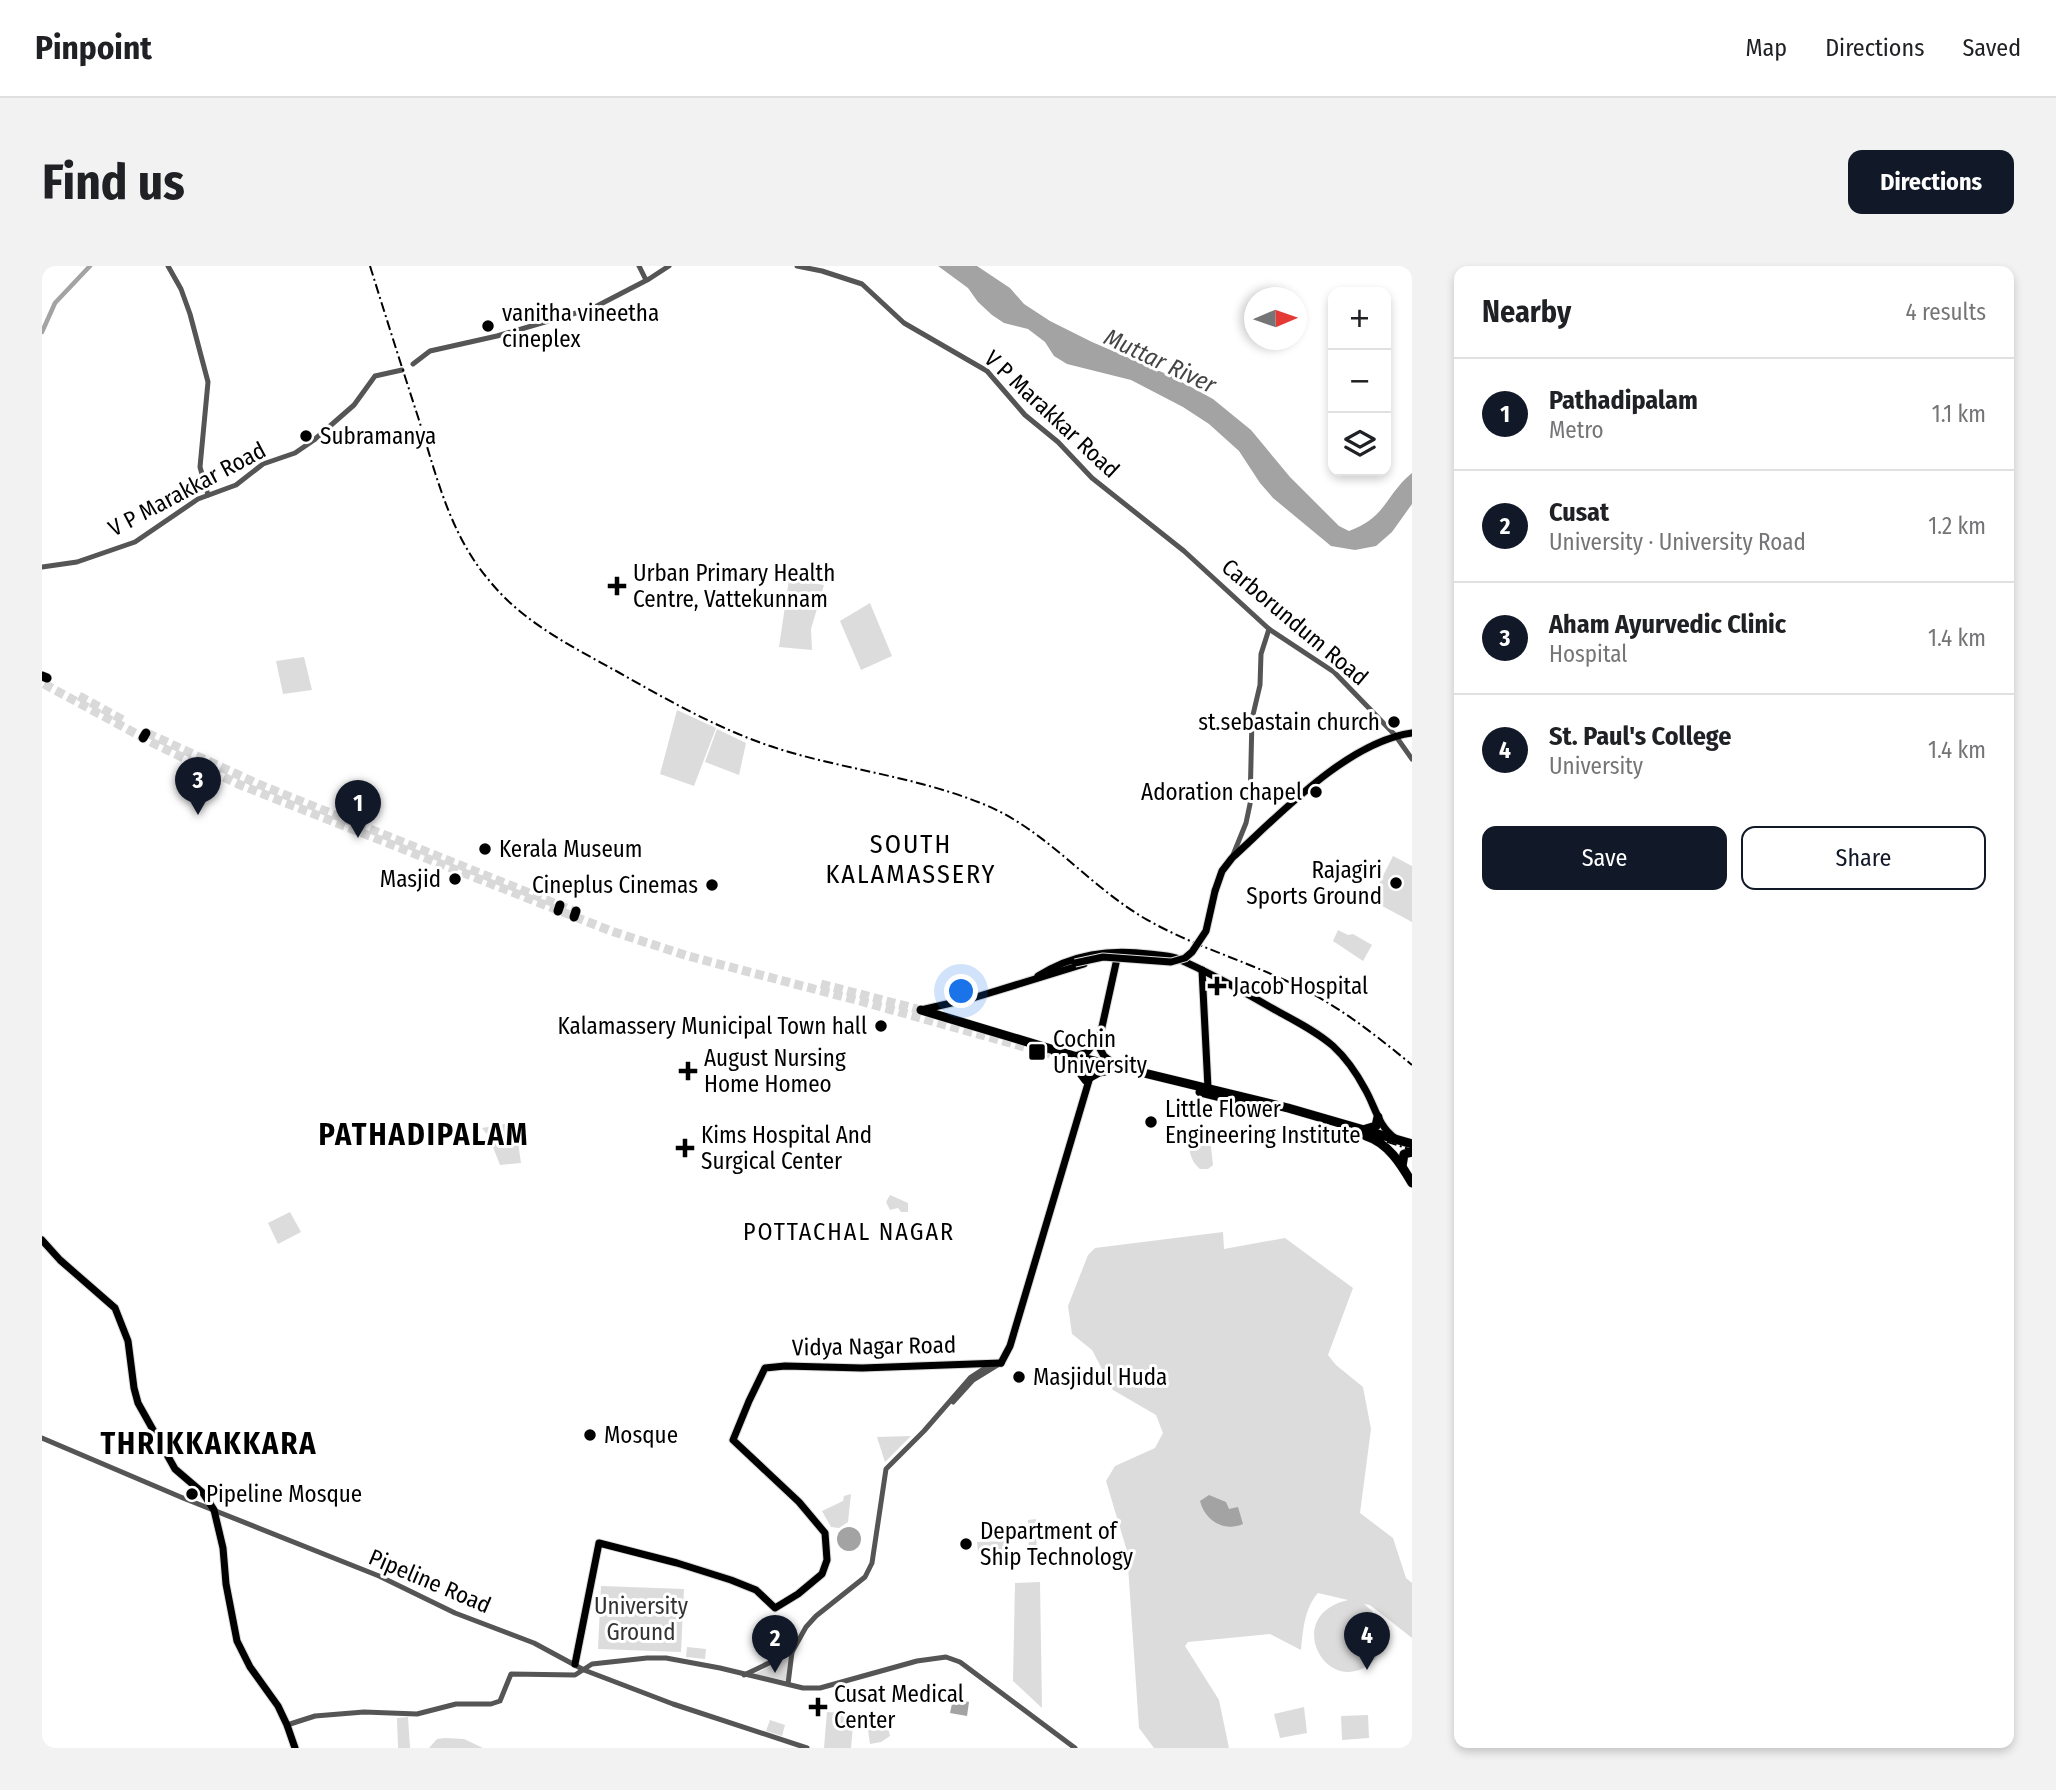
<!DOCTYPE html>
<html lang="en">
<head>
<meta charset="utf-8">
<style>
	body { margin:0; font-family:"Fira Sans Condensed",sans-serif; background:#f2f2f2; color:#202124 }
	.controls { position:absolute; right:21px; top:21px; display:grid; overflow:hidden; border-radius:14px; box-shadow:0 4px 10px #0003 }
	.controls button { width:63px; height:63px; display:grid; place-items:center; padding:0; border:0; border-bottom:2px solid #e0e0e0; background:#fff; color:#202124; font:35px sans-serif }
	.compass { position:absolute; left:1202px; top:21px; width:63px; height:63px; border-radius:50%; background:#fff; box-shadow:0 4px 10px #0003; rotate:88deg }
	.you { position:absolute; left:920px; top:726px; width:24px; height:24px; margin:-18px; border:5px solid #fff; border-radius:50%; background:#1a73e8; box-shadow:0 0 0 10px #1a73e833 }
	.badge { display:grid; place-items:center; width:46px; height:46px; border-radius:50%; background:#111827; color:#fff; font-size:23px; font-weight:700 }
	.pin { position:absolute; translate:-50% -58px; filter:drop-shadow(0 2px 4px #0008) }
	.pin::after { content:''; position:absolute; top:37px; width:24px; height:21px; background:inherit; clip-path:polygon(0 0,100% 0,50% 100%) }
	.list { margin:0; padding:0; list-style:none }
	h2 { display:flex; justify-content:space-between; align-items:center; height:91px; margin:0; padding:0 28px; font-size:30px }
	h2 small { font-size:23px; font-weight:400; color:#757577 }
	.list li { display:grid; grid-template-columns:46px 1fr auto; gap:21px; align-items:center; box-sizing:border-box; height:112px; padding:0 28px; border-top:2px solid #e0e0e0 }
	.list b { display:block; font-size:26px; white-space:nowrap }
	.list p { margin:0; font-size:23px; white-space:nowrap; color:#757577 }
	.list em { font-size:23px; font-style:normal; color:#757577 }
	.actions { display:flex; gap:14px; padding:21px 28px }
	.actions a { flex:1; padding:16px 0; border:2px solid #111827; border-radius:14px; text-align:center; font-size:24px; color:#111827 }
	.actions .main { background:#111827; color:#fff }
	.icon { flex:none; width:38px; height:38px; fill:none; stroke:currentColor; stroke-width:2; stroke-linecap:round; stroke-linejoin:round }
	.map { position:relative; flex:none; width:1370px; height:1482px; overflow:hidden; border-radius:14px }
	header { display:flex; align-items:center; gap:42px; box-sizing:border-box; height:98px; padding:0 35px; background:#fff; border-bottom:2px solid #e0e0e0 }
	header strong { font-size:33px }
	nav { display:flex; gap:38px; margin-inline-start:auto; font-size:24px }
	.intro { display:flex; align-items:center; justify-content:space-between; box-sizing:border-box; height:168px; padding:0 42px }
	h1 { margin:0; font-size:49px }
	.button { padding:18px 32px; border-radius:14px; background:#111827; color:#fff; font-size:24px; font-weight:700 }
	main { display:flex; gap:42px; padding:0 42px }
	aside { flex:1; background:#fff; border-radius:14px; box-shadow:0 4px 10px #0003 }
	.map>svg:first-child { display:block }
	.green { fill:#dcdcdc }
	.water { fill:#a3a3a3 }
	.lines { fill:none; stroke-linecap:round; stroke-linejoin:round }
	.canal { stroke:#a3a3a3; stroke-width:4.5 }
	.highway-tunnel { stroke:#d9d9d9; stroke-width:9; stroke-dasharray:9 4.5; stroke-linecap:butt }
	.major-casing { stroke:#dbdbdb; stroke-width:9 }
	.highway-casing { stroke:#dbdbdb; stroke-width:10 }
	.minor { stroke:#555; stroke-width:5 }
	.major { stroke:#000; stroke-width:7 }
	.highway { stroke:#000; stroke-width:9 }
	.rail { stroke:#000; stroke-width:2; stroke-dasharray:10 3.5 2 3.5; stroke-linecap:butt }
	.major-bridge-casing { stroke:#dbdbdb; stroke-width:9; stroke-linecap:butt }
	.major-bridge { stroke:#000; stroke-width:7 }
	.poi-dot { fill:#000; stroke:#fff; stroke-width:2.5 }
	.labels { text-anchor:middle; stroke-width:6; stroke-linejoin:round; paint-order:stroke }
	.poi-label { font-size:23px; fill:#000; stroke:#fff; text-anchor:start }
	.street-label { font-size:23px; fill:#000; stroke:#fff }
	.park-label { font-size:23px; fill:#333; stroke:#fff }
	.water-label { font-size:24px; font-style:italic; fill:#444; stroke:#fff }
	.neighbourhood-label { font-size:24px; letter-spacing:2px; fill:#000; stroke:#fff }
	.quarter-label { font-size:26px; letter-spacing:2px; fill:#000; stroke:#fff }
	.district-label { font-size:30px; font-weight:bold; letter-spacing:2px; fill:#000; stroke:#fff }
</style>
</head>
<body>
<header>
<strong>Pinpoint</strong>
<nav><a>Map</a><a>Directions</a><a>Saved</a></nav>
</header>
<div class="intro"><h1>Find us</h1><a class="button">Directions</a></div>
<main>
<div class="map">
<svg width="1370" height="1482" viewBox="0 0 1370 1482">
	<rect width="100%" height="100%" fill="#fff"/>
	<g class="green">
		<polygon points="747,313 782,319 769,363 770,384 737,381"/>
		<polygon points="828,337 850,390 819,404 798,355"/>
		<polygon points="262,391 270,424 241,428 234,395"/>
		<polygon points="635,444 674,462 652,520 618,508"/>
		<polygon points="675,463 704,477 697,509 663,496"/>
		<polygon points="1351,590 1370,600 1370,656 1329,634"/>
		<polygon points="1296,664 1306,669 1311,668 1330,679 1321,695 1291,675"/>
		<polygon points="473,856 479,897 458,899 447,871 440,862"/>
		<path d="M1162 862 1167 864 1171 899 1166 903H1158C1144 892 1143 868 1162 862Z"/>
		<polygon points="848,929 866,937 866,946 859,946 856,942 848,944 844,936"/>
		<polygon points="248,946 259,966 236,978 226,957"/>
		<path d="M1181 966 1182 983 1243 972 1311 1022 1286 1089 1294 1099 1321 1121 1329 1163 1318 1247 1351 1272 1364 1312 1370 1317V1372L1328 1339 1322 1338C1334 1348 1345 1360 1340 1378 1338 1387 1333 1395 1325 1400 1282 1428 1241 1349 1306 1334L1276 1327C1262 1343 1261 1365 1259 1384L1228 1368 1146 1376 1143 1380 1177 1434 1187 1482H1112L1097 1462 1085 1285 1064 1215 1073 1200 1113 1182 1121 1167 1114 1149 1071 1124 1050 1084 1030 1068 1026 1040 1046 989 1053 982Z"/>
		<polygon points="869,1170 843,1196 835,1171"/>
		<polygon points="809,1228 806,1256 797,1262 789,1261 780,1245 801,1235 802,1230"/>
		<polygon points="994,1253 995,1293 987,1293 986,1254"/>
		<polygon points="968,1275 968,1286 936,1287 935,1276"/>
		<polygon points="998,1316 1000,1442 971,1415 973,1317"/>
		<polygon points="559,1320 642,1323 639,1386 556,1383"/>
		<polygon points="645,1381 664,1383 663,1393 644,1391"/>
		<polygon points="747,1391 745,1415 712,1408"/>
		<polygon points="1262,1441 1265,1467 1238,1472 1232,1448"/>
		<polygon points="785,1446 812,1448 809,1482 782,1482"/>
		<polygon points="843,1447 848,1470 839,1476 828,1478 824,1450"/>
		<polygon points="1326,1449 1327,1472 1300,1474 1299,1450"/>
		<polygon points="366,1451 368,1482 356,1482 355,1452"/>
		<polygon points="728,1454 743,1459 740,1470 724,1465"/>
		<polygon points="403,1472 422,1473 441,1482 387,1482 395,1473"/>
	</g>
	<g class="water">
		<path d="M896 0H935L968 22 982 38 1008 55 1050 76 1129 110 1171 133 1209 164 1248 211 1297 260 1307 265C1345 251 1343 229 1370 207V238L1350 266 1334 280 1313 284 1289 280 1231 232 1218 217 1197 185 1167 158 1141 141 1089 114 1025 98 1012 90 1003 76 986 63 962 57 950 49 936 36 926 22Z"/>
		<path d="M1167 1229 1184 1236 1187 1243 1196 1241 1201 1258C1182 1266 1163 1255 1158 1235Z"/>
		<circle cx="807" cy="1273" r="12"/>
		<polygon points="911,1433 927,1436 925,1450 908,1447"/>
	</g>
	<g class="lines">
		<polyline class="canal" points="0,66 13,37 48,0"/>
		<g class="highway-tunnel">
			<polyline points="2,418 113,478 196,518 569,665 646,690 818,735 1029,794"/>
			<polyline points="37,430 83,455"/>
			<polyline points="105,467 216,518 537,647"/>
			<polyline points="779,718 879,744"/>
		</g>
		<defs>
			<g id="major">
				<path d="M1173 625 1180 605 1190 592C1237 549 1305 476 1370 467"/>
				<polyline points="1160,704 1166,822"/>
				<path d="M996 710C1031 688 1067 683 1107 688 1116 689 1126 689 1134 692 1167 706 1197 723 1228 741 1249 753 1273 764 1291 780 1304 792 1315 808 1323 823 1333 840 1336 860 1353 872"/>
				<polyline points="879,744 931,732 1042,698"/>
				<polyline points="1058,773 1057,781 1062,790 1074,799"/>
				<polyline points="1033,790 1045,786 1058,770 1076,688"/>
				<polyline points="0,974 18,994 73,1042 86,1075 92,1122 96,1137 133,1203 161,1227 172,1244 181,1282 184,1318 195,1375 208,1401 236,1440 245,1459 253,1482"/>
				<polyline points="959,1097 968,1080 1048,811"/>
				<polyline points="533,1398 557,1277 635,1297 689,1314 714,1324 733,1342 756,1328 780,1308 785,1294 783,1267 757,1236 691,1174 707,1135 723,1102 743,1100 820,1102 959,1097"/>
			</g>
			<g id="highway">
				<polyline points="0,410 5,412"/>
				<polyline points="101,472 104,467"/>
				<polyline points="516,645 518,639"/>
				<polyline points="532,651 534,645"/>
				<polyline points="879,744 1032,790 1246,842 1370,878"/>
				<polyline points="1029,794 1044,814"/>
				<polyline points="1048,811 1057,806 1068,804"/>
				<polyline points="1158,826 1222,842"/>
				<polyline points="1324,863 1334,860 1336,851"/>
				<path d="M1324 870C1346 877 1359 898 1370 917"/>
				<polyline points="1360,900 1362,888 1370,886"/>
			</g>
		</defs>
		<use href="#major" class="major-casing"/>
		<use href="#highway" class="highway-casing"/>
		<g class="minor">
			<polyline points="126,0 139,23 148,48 166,116 158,201 166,229"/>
			<polyline points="597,0 604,14"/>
			<polyline points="755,0 780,5 820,18 862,57 945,105 983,149 1016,176 1050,212 1142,285 1227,363 1292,406 1353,469 1370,493"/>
			<polyline points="371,98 388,85 455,70 551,42 607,13 627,0"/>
			<polyline points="0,301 35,296 93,276 156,233 194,219 221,198 253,187 272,174 312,139 333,110 360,104"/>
			<polyline points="1191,589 1204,557 1208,538 1210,453 1218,419 1219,388 1227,363"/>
			<polyline points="911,1136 931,1114 957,1098"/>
			<polyline points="0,1172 141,1232 337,1310 413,1347 492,1377 542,1404 631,1438 765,1482"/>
			<polyline points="702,1409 750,1386"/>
			<polyline points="746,1418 750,1386 764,1361 774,1350 823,1311 830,1297 844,1203 882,1165 929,1111 946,1100"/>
			<polyline points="245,1459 273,1450 322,1446 375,1448 414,1438 449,1438 458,1435 469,1408 533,1409 550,1398 605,1392 624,1392 678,1402 761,1422 778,1422 875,1395 904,1391 918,1396 1033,1482"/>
		</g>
		<use href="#major" class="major"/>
		<use href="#highway" class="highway"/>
		<g class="rail">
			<path d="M328 0C344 51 360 102 377 154 394 209 408 268 446 313 480 356 529 380 576 406 631 437 685 468 747 486 809 504 875 512 936 536 1001 560 1043 617 1102 652 1150 680 1205 695 1255 720 1297 740 1335 770 1370 799"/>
			<polyline points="996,784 1211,836 1276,853 1370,884"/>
		</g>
		<defs>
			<polyline id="major-bridge" points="1033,697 1061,691 1129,696 1143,692 1150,686 1164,665 1173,625"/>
		</defs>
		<use href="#major-bridge" class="major-bridge-casing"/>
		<use href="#major-bridge" class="major-bridge"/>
	</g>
	<g class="poi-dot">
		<circle cx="446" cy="60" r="7"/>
		<circle cx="264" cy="170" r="7"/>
		<path d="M571.5 309.5h7v7h7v7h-7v7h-7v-7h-7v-7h7z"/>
		<circle cx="1352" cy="456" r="7"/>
		<circle cx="1274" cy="526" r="7"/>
		<circle cx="443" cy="583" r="7"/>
		<circle cx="413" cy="613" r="7"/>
		<circle cx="1354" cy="617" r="7"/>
		<circle cx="670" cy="619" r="7"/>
		<path d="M1171.5 709.5h7v7h7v7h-7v7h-7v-7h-7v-7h7z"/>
		<circle cx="839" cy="760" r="7"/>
		<rect x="986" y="777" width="18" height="18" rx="3.5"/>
		<path d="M642.5 794.5h7v7h7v7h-7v7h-7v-7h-7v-7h7z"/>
		<circle cx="1109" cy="856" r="7"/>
		<path d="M639.5 871.5h7v7h7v7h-7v7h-7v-7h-7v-7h7z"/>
		<circle cx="977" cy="1111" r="7"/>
		<circle cx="548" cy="1169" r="7"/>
		<circle cx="150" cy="1228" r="7"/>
		<circle cx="924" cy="1278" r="7"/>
		<path d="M772.5 1430.5h7v7h7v7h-7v7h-7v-7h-7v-7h7z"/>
	</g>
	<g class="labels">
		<g class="poi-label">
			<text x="460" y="55">vanitha vineetha<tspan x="460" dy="26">cineplex</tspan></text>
			<text x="278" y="178">Subramanya</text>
			<text x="591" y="315">Urban Primary Health<tspan x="591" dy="26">Centre, Vattekunnam</tspan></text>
			<text x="1338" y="464" text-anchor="end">st.sebastain church</text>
			<text x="1260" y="534" text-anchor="end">Adoration chapel</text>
			<text x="457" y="591">Kerala Museum</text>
			<text x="1340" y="612" text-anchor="end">Rajagiri<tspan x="1340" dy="26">Sports Ground</tspan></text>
			<text x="399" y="621" text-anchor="end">Masjid</text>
			<text x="656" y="627" text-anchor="end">Cineplus Cinemas</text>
			<text x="1191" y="728">Jacob Hospital</text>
			<text x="825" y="768" text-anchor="end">Kalamassery Municipal Town hall</text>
			<text x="1011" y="781">Cochin<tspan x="1011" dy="26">University</tspan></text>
			<text x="662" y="800">August Nursing<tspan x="662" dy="26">Home Homeo</tspan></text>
			<text x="1123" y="851">Little Flower<tspan x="1123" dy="26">Engineering Institute</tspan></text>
			<text x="659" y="877">Kims Hospital And<tspan x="659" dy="26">Surgical Center</tspan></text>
			<text x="991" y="1119">Masjidul Huda</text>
			<text x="562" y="1177">Mosque</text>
			<text x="164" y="1236">Pipeline Mosque</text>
			<text x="938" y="1273">Department of<tspan x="938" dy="26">Ship Technology</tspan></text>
			<text x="792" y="1436">Cusat Medical<tspan x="792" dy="26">Center</tspan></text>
		</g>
		<g class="street-label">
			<text transform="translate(1010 148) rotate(43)" y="8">V P Marakkar Road</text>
			<text transform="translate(145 223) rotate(-28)" y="8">V P Marakkar Road</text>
			<text transform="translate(1253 356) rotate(40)" y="8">Carborundum Road</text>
			<text transform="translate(832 1080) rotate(-1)" y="8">Vidya Nagar Road</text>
			<text transform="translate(388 1315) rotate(23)" y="8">Pipeline Road</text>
		</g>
		<g class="park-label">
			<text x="599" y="1348">University<tspan x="599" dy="26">Ground</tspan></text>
		</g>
		<g class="water-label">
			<text transform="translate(1118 95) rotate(25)" y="8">Muttar River</text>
		</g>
		<g class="neighbourhood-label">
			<text x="807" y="974">POTTACHAL NAGAR</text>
		</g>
		<g class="quarter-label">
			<text x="869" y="587">SOUTH<tspan x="869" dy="30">KALAMASSERY</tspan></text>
		</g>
		<g class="district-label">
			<text x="382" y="879">PATHADIPALAM</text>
			<text x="167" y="1188">THRIKKAKKARA</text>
		</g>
	</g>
</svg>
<div class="controls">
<button>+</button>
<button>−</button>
<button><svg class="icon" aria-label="layers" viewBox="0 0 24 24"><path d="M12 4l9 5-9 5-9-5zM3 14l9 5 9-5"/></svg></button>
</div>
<svg class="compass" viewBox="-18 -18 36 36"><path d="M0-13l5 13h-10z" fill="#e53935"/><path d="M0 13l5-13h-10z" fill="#757577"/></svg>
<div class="you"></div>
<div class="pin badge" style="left:316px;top:572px">1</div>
<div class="pin badge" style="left:733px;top:1407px">2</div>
<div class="pin badge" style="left:156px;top:549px">3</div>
<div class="pin badge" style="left:1325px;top:1404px">4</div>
</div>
<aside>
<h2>Nearby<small>4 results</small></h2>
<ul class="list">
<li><span class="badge">1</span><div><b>Pathadipalam</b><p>Metro</p></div><em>1.1 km</em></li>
<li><span class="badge">2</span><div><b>Cusat</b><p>University · University Road</p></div><em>1.2 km</em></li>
<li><span class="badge">3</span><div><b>Aham Ayurvedic Clinic</b><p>Hospital</p></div><em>1.4 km</em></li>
<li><span class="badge">4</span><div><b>St. Paul's College</b><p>University</p></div><em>1.4 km</em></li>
</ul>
<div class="actions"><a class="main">Save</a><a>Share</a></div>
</aside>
</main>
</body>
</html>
